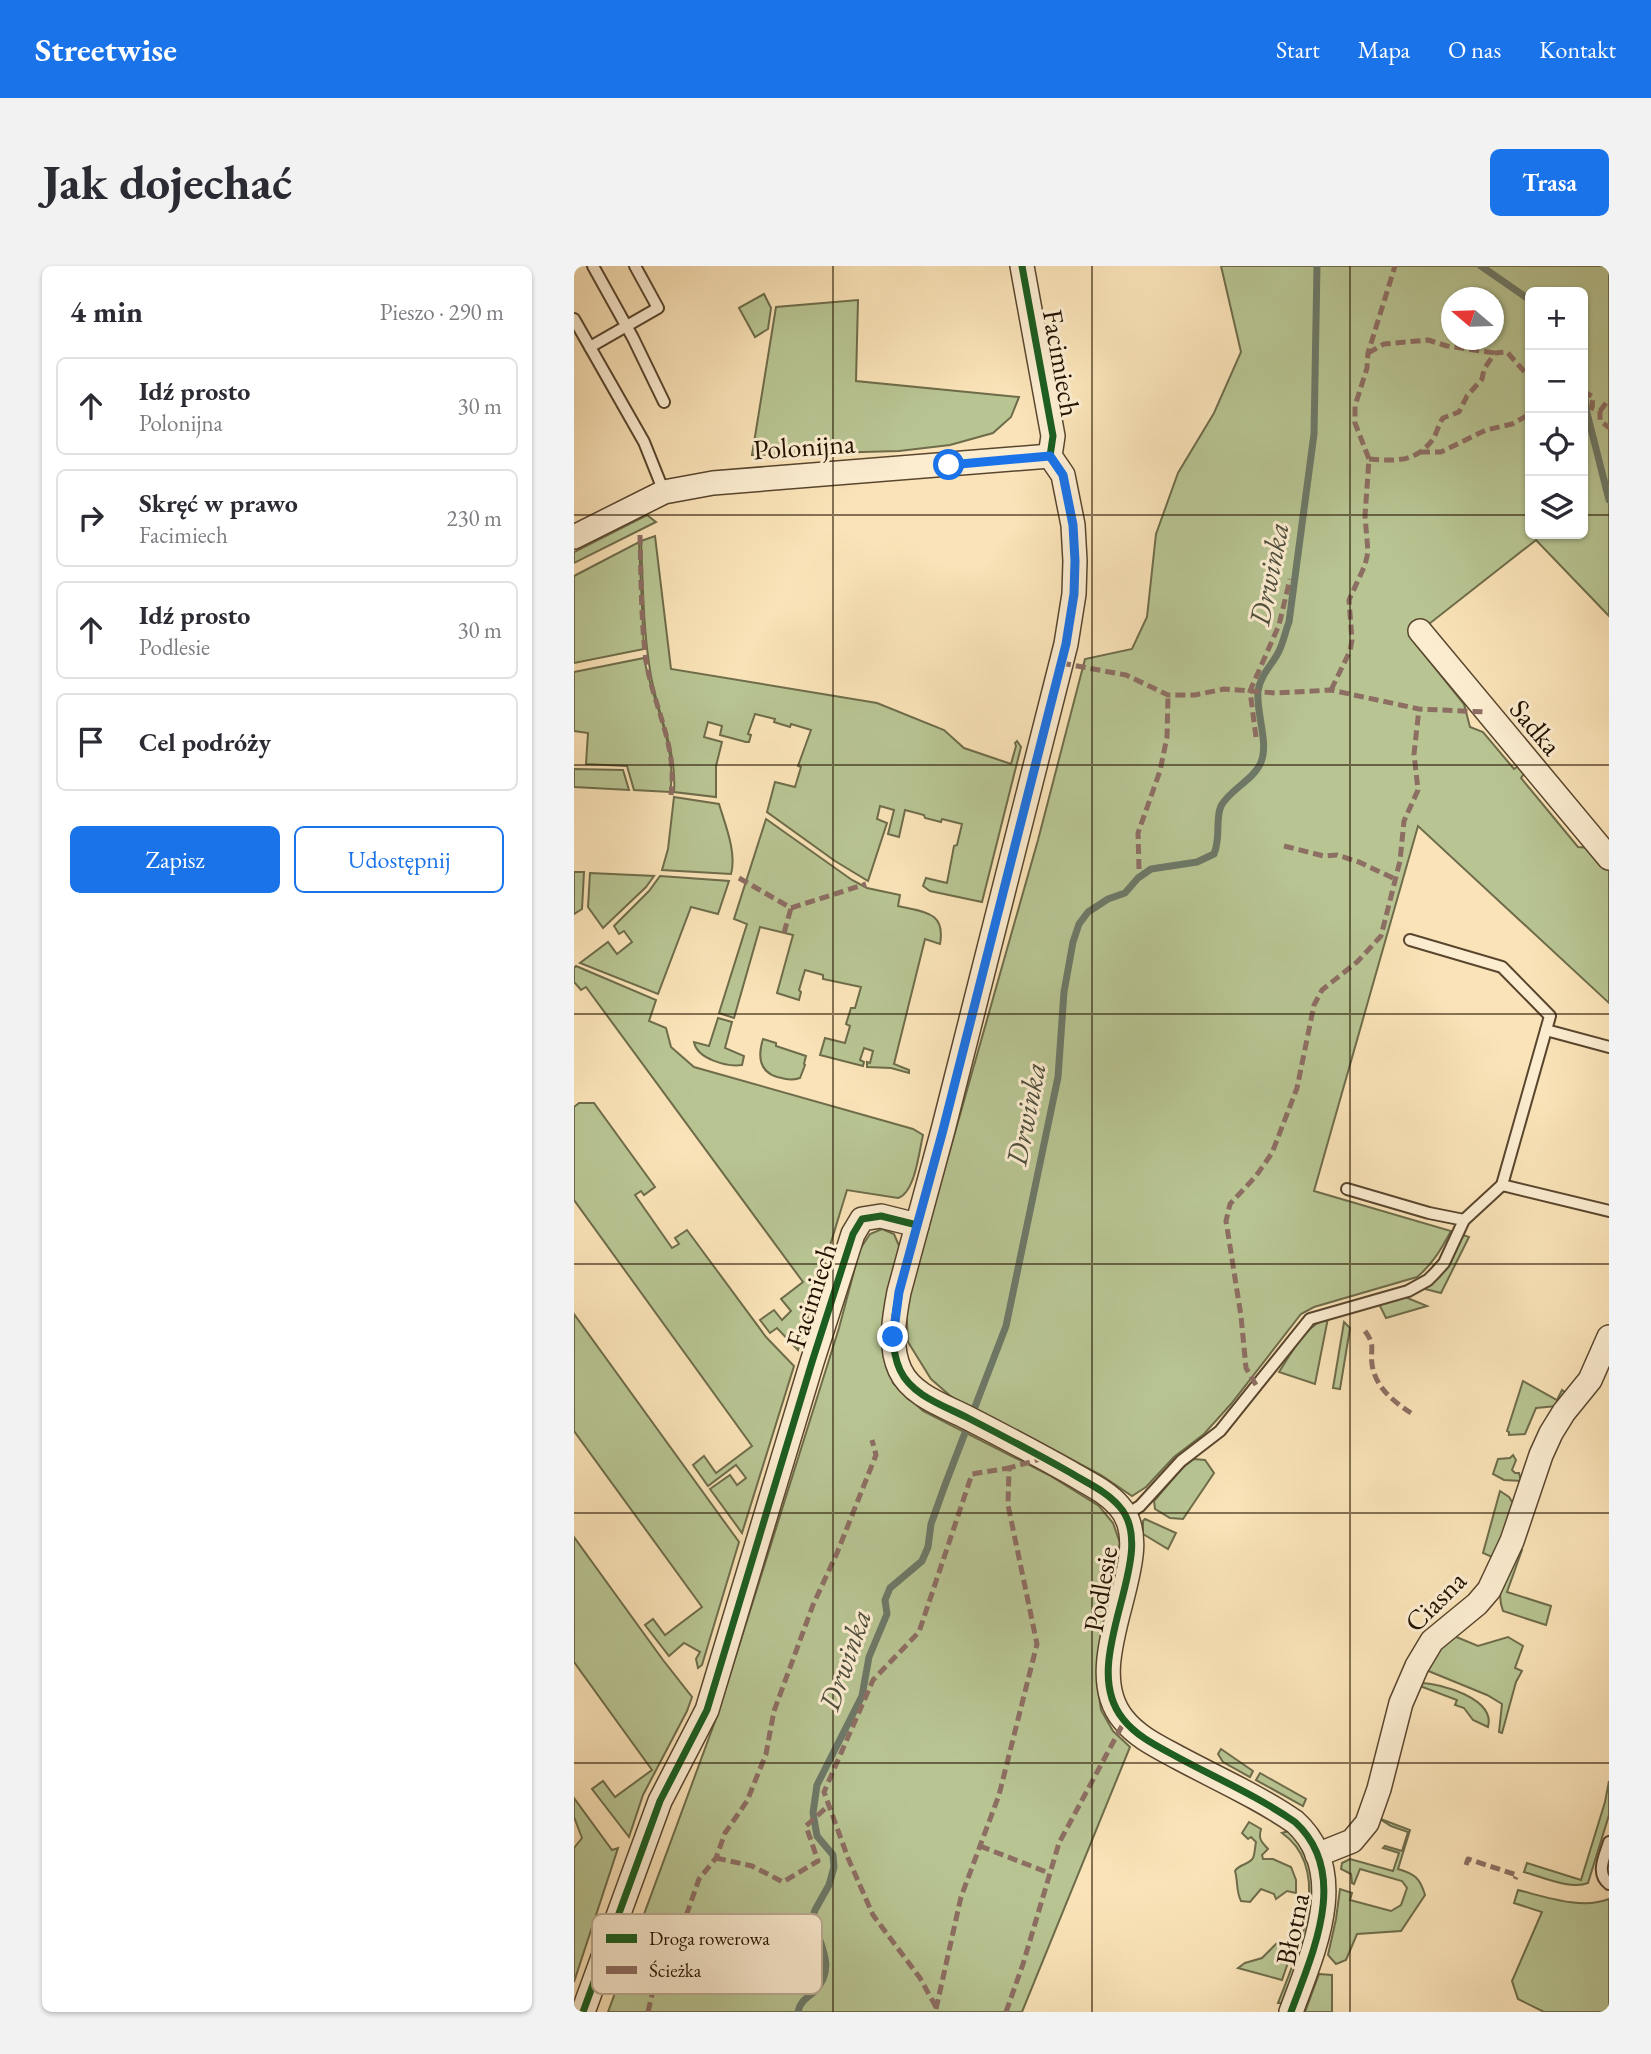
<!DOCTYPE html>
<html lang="pl">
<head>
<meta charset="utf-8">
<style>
	body { margin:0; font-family:"EB Garamond",serif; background:#f2f2f3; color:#2b2b33 }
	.controls { position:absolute; right:21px; top:21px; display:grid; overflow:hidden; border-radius:10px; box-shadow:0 2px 5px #0004 }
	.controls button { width:63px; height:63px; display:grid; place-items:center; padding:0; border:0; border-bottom:2px solid #e1e1e2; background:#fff; color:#2b2b33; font:35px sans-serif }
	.compass { position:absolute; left:867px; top:21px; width:63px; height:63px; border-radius:50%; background:#fff; box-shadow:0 2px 5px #0004; rotate:289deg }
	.stop { position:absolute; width:21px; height:21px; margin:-16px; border:5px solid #1a73e8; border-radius:50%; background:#fff }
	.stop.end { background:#1a73e8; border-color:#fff; box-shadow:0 2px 7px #0008 }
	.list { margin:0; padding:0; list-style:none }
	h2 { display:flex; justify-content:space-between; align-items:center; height:91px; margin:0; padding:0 28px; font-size:30px }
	h2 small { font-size:23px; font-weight:400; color:#7c7c81 }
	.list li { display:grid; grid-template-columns:46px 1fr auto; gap:21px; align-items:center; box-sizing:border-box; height:98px; margin:0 14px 14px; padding:0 14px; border:2px solid #e1e1e2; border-radius:10px }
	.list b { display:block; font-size:26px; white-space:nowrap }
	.list p { margin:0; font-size:23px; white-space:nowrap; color:#7c7c81 }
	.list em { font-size:23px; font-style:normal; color:#7c7c81 }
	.actions { display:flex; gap:14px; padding:21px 28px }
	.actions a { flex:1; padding:16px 0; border:2px solid #1a73e8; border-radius:10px; text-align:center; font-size:24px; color:#1a73e8 }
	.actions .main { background:#1a73e8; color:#fff }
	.icon { flex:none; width:38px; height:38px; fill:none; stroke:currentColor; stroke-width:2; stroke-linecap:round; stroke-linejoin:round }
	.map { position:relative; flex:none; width:1035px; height:1746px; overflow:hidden; border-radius:10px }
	header { display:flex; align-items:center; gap:42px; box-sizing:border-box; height:98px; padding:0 35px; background:#1a73e8; color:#fff }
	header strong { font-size:33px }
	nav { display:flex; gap:38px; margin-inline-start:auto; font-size:24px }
	.intro { display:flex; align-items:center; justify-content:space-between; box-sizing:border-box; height:168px; padding:0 42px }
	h1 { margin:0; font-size:49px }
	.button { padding:18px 32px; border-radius:10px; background:#1a73e8; color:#fff; font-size:24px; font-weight:700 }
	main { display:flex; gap:42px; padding:0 42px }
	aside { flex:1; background:#fff; border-radius:10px; box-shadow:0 2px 5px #0004 }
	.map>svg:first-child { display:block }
	.green { fill:#b8c593; stroke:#6e6c4a; stroke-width:2; fill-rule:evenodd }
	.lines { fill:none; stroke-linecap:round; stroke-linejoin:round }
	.stream { stroke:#6d7968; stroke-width:7 }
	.lane-casing { stroke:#59462e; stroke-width:14 }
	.street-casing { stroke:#59462e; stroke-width:26 }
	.lane { stroke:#fcedd1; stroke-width:10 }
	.street { stroke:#fcedd1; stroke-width:23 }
	.quiet { stroke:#8d6e63; stroke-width:5; stroke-dasharray:10 5; stroke-linecap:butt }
	.cycleway-casing { stroke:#fcedd1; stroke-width:11 }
	.cycleway { stroke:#1b5e20; stroke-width:7 }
	.route { stroke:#1a73e8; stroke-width:9 }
	.grid { fill:none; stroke:#231200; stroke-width:2; stroke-opacity:0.55 }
	.labels { text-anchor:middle; stroke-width:6; stroke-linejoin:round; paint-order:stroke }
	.street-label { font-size:28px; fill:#231200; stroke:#fcedd1 }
	.water-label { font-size:30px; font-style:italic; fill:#4e4e3d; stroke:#fcedd1 }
	.key { fill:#fcedd1; stroke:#bbab92; stroke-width:2 }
	.key-label { font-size:19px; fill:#231200 }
</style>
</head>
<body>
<header>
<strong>Streetwise</strong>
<nav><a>Start</a><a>Mapa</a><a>O nas</a><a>Kontakt</a></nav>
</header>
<div class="intro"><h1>Jak dojechać</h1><a class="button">Trasa</a></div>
<main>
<aside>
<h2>4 min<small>Pieszo · 290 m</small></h2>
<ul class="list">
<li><svg class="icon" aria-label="ahead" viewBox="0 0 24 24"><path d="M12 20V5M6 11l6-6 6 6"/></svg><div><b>Idź prosto</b><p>Polonijna</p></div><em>30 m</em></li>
<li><svg class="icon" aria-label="right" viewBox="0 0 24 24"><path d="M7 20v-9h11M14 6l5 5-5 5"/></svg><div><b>Skręć w prawo</b><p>Facimiech</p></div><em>230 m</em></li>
<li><svg class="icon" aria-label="ahead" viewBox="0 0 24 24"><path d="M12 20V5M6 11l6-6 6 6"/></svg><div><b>Idź prosto</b><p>Podlesie</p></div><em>30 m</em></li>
<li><svg class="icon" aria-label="arrive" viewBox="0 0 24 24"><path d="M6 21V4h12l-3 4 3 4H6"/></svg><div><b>Cel podróży</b></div></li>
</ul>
<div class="actions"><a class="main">Zapisz</a><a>Udostępnij</a></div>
</aside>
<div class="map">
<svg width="1035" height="1746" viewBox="0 0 1035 1746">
	<rect width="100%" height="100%" fill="#fae3b8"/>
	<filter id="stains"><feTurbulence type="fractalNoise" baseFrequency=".00286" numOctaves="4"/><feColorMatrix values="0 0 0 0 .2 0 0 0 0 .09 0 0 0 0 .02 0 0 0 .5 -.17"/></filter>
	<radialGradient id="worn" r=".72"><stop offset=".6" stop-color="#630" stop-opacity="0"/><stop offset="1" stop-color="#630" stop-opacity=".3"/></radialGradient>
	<g class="green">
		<path d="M647 0H1035V350L962 274 855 358 837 366 840 376 890 438 896 461 909 466 940 503 947 498 952 505 947 512 1004 581 1017 582 1035 601V737L844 560 740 925 877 965C867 983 859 998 843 1011L740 1041 727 1048 657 1138 630 1168 600 1191 572 1221 558 1230 527 1209 476 1182 389 1141 357 1113 334 1076 332 1039 464 574 511 393 558 383 573 351 582 268 604 207 640 147 667 86ZM956 26H1009V268H956ZM878 32H920V74H878Z"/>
		<polygon points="190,28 197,42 194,63 181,71 165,42"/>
		<polygon points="284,34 282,115 445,131 437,151 419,167 376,179 325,185 178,189 202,41"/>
		<polygon points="73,249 82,256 0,297 0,286"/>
		<path d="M81 270 97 403 303 437 370 464 390 482 437 498 442 480 441 477 443 475 447 481 408 636 356 625 349 620 352 612 373 617 380 580 383 579 388 558 368 553 367 556 351 552 350 549 331 544 325 571 314 568 320 544 306 540 303 553 313 557 294 615 261 595 193 546 201 516 221 521 227 501 224 500 237 464 217 458 216 461 200 456 201 453 181 448 174 468 177 469 175 476H172L146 469 148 460 134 456 130 471 148 476 142 500V531L100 526C103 483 84 451 77 410 69 365 69 319 67 275Z"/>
		<polygon points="65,276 70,383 0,397 0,310"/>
		<path d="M70 392C78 435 104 482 96 526L60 524 53 500 12 498 14 467 0 465V406Z"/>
		<polygon points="0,503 49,504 55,524 0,521"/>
		<path d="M100 531 145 538C151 558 163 587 157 608L88 604 94 583Z"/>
		<path d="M192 553 278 614 293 622 326 629 324 640C349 646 372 645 366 678L351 673 320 798 335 804V807L317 802 293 801V796L296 797 299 785 290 782 286 794 290 796 289 800 246 789 251 772 271 777 276 760 272 758 277 742H281L287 721 249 713V709L231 704 225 724 227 726 225 734 203 727 219 669 186 661 160 752 145 747 173 658 160 653Z"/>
		<polygon points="0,606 10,606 8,643 0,648"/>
		<polygon points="16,607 80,610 72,621 29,662 14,641"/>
		<polygon points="86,610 155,615 144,648 117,641 84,728 6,697 34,676 43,688 58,676 50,665 45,668 40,660 75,625"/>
		<path d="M2 700 82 734 75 755 92 762 97 781 120 801 339 863 349 869C345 886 341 927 324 932L273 924 224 1084 203 1062 196 1067 186 1054 200 1044 208 1054 217 1045 207 1033 229 1016 12 721 7 724 0 716V702Z"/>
		<path d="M144 752 158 756 151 782 170 790 168 799C153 801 123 793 120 776L135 780Z"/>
		<path d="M189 773 202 777V780L232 790 230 798 231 799 226 812C217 815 212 813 203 811 184 805 184 789 189 773Z"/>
		<polygon points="5,837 20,837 81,921 70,929 67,925 61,929 98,982 105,978 101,972 113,964 192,1071 220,1100 168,1267 136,1223 156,1209 163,1219 172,1212 162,1199 134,1220 119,1199 130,1190 142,1207 178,1180 0,934 0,841"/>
		<polygon points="308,963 320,968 326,982 313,1091 319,1117 349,1145 475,1209 525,1240 539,1257 546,1277 523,1415 527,1444 539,1465 556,1481 448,1746 34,1746 143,1450 265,1062 286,983 296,968"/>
		<polygon points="889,969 895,971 867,1027 851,1023 865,1011"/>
		<polygon points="831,1031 853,1040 812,1052 805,1038"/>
		<polygon points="0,1048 165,1276 128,1399 124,1402 122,1393 126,1386 110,1377 95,1390 71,1359 79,1353 91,1369 128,1341 0,1165"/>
		<path d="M754 1052 741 1118 705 1106C719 1085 730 1060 754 1052Z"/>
		<polygon points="770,1056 776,1062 766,1123 759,1122"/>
		<polygon points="949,1115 983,1134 988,1124 992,1127 983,1140 962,1142 951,1168 935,1169 935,1166 933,1165"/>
		<polygon points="939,1189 942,1194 938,1204 941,1207 945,1207 947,1215 930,1214 919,1208 924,1193 936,1192"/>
		<polygon points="620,1193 631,1194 640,1207 609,1253 596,1252 581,1243 580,1235 608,1202"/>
		<polygon points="926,1225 935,1231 942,1242 918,1291 909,1287"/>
		<polygon points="571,1253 602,1267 594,1283 569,1268 569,1255"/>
		<polygon points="0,1271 89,1394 118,1431 113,1445 69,1529 55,1571 18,1523 29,1515 41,1531 78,1504 0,1396"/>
		<path d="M945 1283 948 1284 933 1326 977 1340 972 1359 929 1345C920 1321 934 1304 945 1283Z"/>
		<polygon points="880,1370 904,1380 934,1371 949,1380 941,1402 948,1405 942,1416 928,1467 925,1466 928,1438 913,1429 852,1404 853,1392"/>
		<path d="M846 1417C867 1417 922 1433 914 1461L899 1454 890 1442 881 1439 883 1434 846 1420Z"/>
		<polygon points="647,1483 679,1505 676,1511 649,1496 644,1488"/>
		<polygon points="686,1507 732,1533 729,1540 682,1514"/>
		<path d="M1035 1515V1549L1014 1617C997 1624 968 1611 950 1606L953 1597 1007 1614 1031 1536Z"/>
		<polygon points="0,1532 38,1584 44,1582 0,1716 0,1582 8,1572 0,1551"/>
		<path d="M804 1552 836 1564 824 1603C841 1608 846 1612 851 1629L827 1665 783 1668 772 1694 762 1698 754 1689 762 1653 766 1623 778 1627 776 1634 817 1645 827 1639 833 1622 828 1615 786 1603 780 1618 778 1617 777 1608 767 1603 768 1597 776 1593 819 1605 825 1587 809 1582 811 1580 828 1585 834 1566 817 1560Z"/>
		<path d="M675 1556 687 1563C684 1574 688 1576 694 1583L688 1589 689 1593H699L717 1601 722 1614V1627L713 1625 702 1633 700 1628 687 1623 676 1636 667 1635C662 1626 664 1615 661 1605 665 1598 675 1599 679 1592 681 1588 681 1580 682 1576L677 1571 674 1573 668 1567Z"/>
		<path d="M715 1565 725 1577 735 1598 738 1610 741 1647 711 1737H704C722 1690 762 1605 708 1567Z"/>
		<path d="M944 1624C972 1631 1009 1644 1035 1633V1746H970L944 1733 938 1715 968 1646 940 1637Z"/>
		<polygon points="703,1677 719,1682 708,1714 664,1702 671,1697 688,1692"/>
		<polygon points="745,1708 758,1709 758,1746 731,1746"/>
	</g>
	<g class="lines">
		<g class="stream">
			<polyline points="907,0 956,34"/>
			<polyline points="1009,118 1013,147 1035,234"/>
			<path d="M224 1746C226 1735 233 1732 241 1725 264 1700 244 1678 239 1651L241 1644 255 1619 260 1601 259 1589 243 1570 239 1547 243 1519 288 1430 295 1391 313 1348 311 1334 316 1322 348 1295 354 1281 357 1258 371 1219 432 1060 484 811 490 726 499 676 505 658 514 646 534 633 551 627 564 612 577 603 623 596 640 588C647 572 641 553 647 540 656 523 680 514 687 496 695 477 682 447 684 425 686 410 697 400 704 387 709 378 711 366 715 356L740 168 743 0"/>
		</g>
		<defs>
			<g id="lane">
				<polyline points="19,0 59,72 90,136"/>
				<polyline points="0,53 70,176 90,226"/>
				<polyline points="16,81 84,42 61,0"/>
				<polyline points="972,764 1035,781"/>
				<polyline points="928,919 1035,945"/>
				<polyline points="773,923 855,947 890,954"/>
				<polyline points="552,1249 566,1240 607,1195 646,1165 736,1053 834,1025 854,1014 861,1007 870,997 890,954 928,919 976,750 928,701 836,674"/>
				<path d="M1035 1576C1031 1590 1021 1607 1035 1618"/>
			</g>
			<g id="street">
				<path d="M448 0 479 170 476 190 489 209 499 259 501 295 500 328 492 378 369 864 325 1026C320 1052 315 1080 326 1104 338 1130 371 1140 394 1152 429 1170 463 1188 497 1207 513 1217 532 1225 545 1240 589 1288 501 1394 549 1453 563 1471 585 1481 605 1492 644 1513 685 1531 721 1556 777 1607 738 1688 717 1746"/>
				<polyline points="0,271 90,226 139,217 476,190"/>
				<polyline points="846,365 1035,592"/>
				<polyline points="743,1589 778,1575 793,1557 805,1523 827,1437 843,1400 858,1375 903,1338 915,1324 938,1275 967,1189 977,1167 990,1146 1016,1114 1035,1071"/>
				<polyline points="9,1746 86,1535 133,1444 238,1096 279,968 288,953 307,950 343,959"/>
			</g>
		</defs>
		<use href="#lane" class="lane-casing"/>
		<use href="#street" class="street-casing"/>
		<use href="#lane" class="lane"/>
		<use href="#street" class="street"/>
		<g class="quiet">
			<polyline points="794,87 810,78 854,74 873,80 921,87"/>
			<polyline points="1009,125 1019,131 1018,142 1026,145 1026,154 1035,162"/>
			<polyline points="1026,145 1035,133"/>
			<polyline points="846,186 867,186 912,164 938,158 956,148"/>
			<path d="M795 193C820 195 842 197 859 173 863 167 864 159 869 152L885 146 893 130 908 113 910 103 921 87 933 86 956 112"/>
			<path d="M66 269C67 308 67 349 71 387 77 438 104 476 97 529"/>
			<polyline points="487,397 552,409 594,429 621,429 650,423 702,427 757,424 845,443 912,446"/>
			<polyline points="757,424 776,385 778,374 775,334 791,299 794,286 791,250 795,193 781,157 781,140 793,102 794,87 821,0"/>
			<polyline points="682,471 676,425 705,359 716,313"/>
			<polyline points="710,580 750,590 763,589 785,596 821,613"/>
			<polyline points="565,603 564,567 586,505 593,471 594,429"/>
			<polyline points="165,612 217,642 292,618"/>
			<polyline points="210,667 217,642"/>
			<path d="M791 1065C802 1080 796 1082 798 1098 801 1121 819 1135 837 1147"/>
			<polyline points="682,1119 672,1102 667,1050 652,955 656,938 682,910 698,887 723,822 740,739 748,724 783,696 807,670 826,595 830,555 844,524 840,488 845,443"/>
			<polyline points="406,1580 475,1607"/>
			<polyline points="142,1592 178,1600 209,1616 244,1595 232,1560 255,1539"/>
			<polyline points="892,1599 894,1593 943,1609 941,1613"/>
			<polyline points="362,1741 346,1712 299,1649 274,1592 250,1526 299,1414 345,1366 398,1208 435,1202"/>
			<polyline points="362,1743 387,1631 425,1529 463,1378 434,1239 435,1202 470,1192"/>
			<polyline points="74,1746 80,1720 104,1673 125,1613 142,1592 151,1567 173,1535 192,1488 200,1445 239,1339 263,1287 302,1189 298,1174"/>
			<polyline points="432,1746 449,1698 485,1577 550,1456"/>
		</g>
		<defs>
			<g id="cycleway">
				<path d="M448 0 479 170 476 190 489 209 499 259 501 295 500 328 492 378 369 864 325 1026C320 1052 315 1080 326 1104 338 1130 371 1140 394 1152 429 1170 463 1188 497 1207 513 1217 532 1225 545 1240 589 1288 501 1394 549 1453 563 1471 585 1481 605 1492 644 1513 685 1531 721 1556 777 1607 738 1688 717 1746"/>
				<polyline points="9,1746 86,1535 133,1444 238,1096 279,968 288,953 307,950 343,959"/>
			</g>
		</defs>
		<use href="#cycleway" class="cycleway-casing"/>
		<use href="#cycleway" class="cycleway"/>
	</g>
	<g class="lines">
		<polyline class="route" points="319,1071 325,1026 369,864 492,378 500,328 501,295 499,259 489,209 476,190 375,199"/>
	</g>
	<path class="grid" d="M259 0V1746M518 0V1746M776 0V1746M0 249H956M1009 249H1035M0 499H1035M0 748H1035M0 998H1035M0 1247H1035M0 1497H1035"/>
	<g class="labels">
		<g class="street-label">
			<text transform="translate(488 97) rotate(80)" y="10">Facimiech</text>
			<text transform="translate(230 180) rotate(-4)" y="10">Polonijna</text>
			<text transform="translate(962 461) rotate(50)" y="10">Sadka</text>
			<text transform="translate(237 1029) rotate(-72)" y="10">Facimiech</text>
			<text transform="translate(526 1323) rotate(-80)" y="10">Podlesie</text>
			<text transform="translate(861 1335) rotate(-45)" y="10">Ciasna</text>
			<text transform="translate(718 1663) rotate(-78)" y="10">Błotna</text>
		</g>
		<g class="water-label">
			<text transform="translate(695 308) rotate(-79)" y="10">Drwinka</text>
			<text transform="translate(452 848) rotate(-79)" y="10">Drwinka</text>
			<text transform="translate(271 1394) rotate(-71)" y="10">Drwinka</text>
		</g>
	</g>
	<rect x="18" y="1648" width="230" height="80" rx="10" class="key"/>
	<rect x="32" y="1668" width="31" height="9" fill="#1b5e20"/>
	<rect x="32" y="1700" width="31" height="8" fill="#8d6e63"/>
	<g class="key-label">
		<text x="75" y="1679">Droga rowerowa</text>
		<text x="75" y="1711">Ścieżka</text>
	</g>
	<rect width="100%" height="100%" filter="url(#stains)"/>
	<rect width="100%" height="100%" fill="url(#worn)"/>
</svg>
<div class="controls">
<button>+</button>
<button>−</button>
<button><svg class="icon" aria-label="locate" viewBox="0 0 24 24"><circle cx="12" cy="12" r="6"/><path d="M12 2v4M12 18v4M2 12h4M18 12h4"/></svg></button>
<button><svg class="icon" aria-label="layers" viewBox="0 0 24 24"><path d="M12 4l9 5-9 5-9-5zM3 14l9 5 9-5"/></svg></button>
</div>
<svg class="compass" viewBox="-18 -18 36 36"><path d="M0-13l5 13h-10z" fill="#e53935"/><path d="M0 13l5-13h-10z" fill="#7c7c81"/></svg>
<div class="stop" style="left:375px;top:199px"></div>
<div class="stop end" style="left:319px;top:1071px"></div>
</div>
</main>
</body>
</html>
